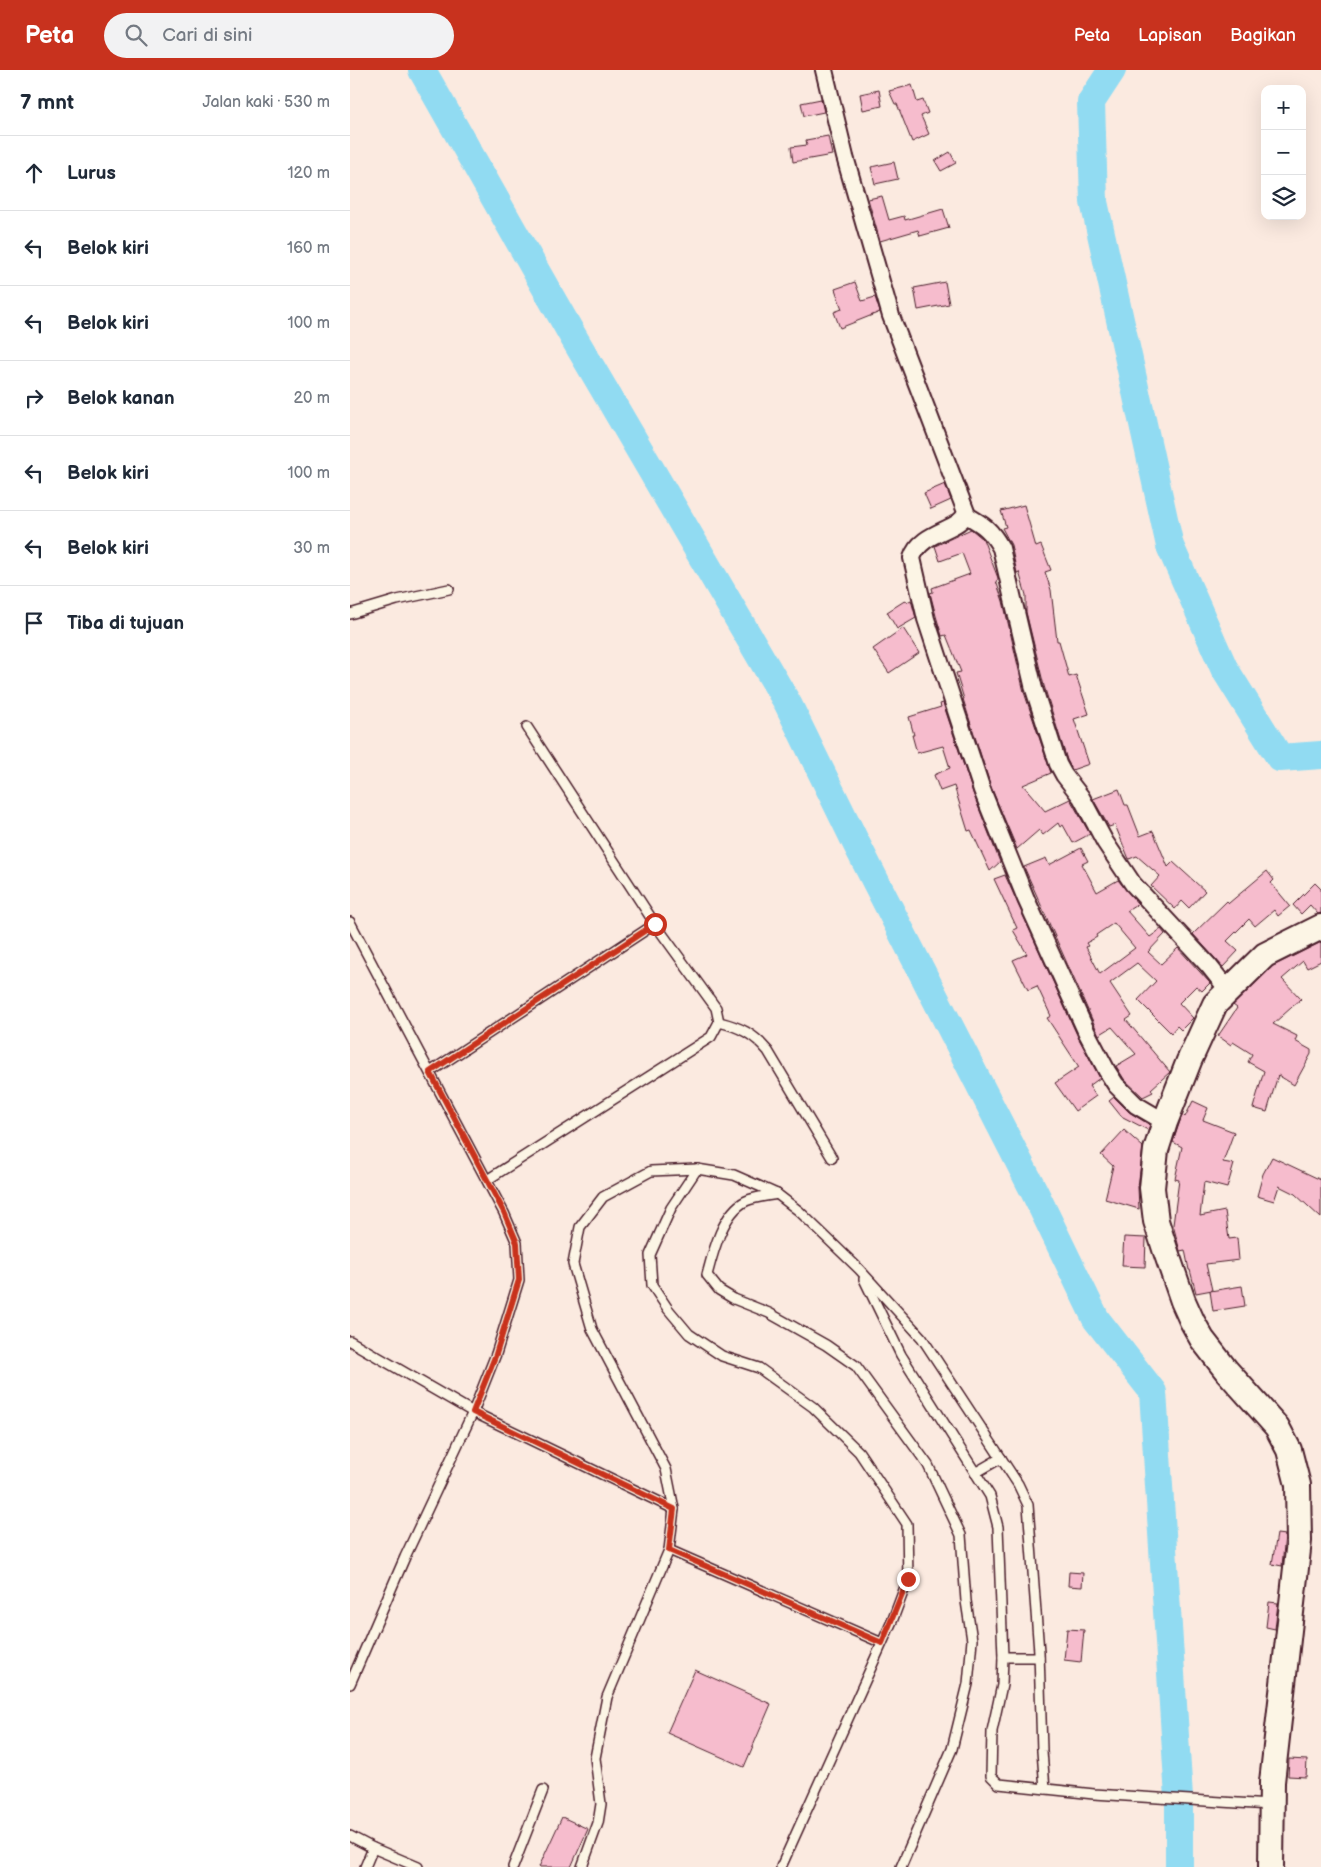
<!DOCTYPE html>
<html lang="id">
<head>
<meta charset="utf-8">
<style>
	body { margin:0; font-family:"Balsamiq Sans",sans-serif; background:#f2f2f3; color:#1f2937 }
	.controls { position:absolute; right:15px; top:15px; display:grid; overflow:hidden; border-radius:10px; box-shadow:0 5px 20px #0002 }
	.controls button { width:45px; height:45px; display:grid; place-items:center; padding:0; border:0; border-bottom:1px solid #e0e1e3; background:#fff; color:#1f2937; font:25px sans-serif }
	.stop { position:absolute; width:15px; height:15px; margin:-11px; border:4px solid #c8321e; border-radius:50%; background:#fff }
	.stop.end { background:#c8321e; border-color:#fff; box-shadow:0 1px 5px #0008 }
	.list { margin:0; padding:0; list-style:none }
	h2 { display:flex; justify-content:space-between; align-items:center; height:65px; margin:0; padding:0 20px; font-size:21px }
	h2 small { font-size:16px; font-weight:400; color:#747a83 }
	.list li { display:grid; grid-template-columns:32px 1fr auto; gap:15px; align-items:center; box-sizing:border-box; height:75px; padding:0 20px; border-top:1px solid #e0e1e3 }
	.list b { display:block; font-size:19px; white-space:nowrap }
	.list em { font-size:16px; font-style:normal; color:#747a83 }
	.icon { flex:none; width:28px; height:28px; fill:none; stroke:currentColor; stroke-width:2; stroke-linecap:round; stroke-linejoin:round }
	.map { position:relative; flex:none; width:971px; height:1797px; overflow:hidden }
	header { display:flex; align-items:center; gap:30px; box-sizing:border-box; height:70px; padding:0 25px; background:#c8321e; color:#fff }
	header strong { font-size:24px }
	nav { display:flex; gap:28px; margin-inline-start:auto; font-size:18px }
	.search { width:350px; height:45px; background:#f2f2f3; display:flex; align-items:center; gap:12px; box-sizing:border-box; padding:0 18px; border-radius:28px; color:#747a83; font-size:19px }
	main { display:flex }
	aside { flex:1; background:#fff }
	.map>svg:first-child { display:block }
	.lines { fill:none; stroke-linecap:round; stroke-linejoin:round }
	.river { stroke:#91dbf2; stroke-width:28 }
	.building { fill:#f6bccd; stroke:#4a1f2b; fill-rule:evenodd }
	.service-casing { stroke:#4a1f2b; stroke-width:12 }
	.minor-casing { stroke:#4a1f2b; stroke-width:20 }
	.secondary-casing { stroke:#4a1f2b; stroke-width:28 }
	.service { stroke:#fcf5e5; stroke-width:9 }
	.minor { stroke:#fcf5e5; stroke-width:16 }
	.secondary { stroke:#fcf5e5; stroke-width:24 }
	.route { stroke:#c8321e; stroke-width:6 }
</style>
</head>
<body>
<header>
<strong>Peta</strong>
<div class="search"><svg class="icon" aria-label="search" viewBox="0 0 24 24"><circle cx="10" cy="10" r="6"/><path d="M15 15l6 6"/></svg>Cari di sini</div>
<nav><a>Peta</a><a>Lapisan</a><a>Bagikan</a></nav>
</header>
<main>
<aside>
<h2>7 mnt<small>Jalan kaki · 530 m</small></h2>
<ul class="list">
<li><svg class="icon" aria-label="ahead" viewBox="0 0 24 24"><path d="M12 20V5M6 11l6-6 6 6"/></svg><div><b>Lurus</b></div><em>120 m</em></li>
<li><svg class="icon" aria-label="left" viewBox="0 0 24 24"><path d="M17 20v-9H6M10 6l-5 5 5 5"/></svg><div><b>Belok kiri</b></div><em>160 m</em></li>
<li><svg class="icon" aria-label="left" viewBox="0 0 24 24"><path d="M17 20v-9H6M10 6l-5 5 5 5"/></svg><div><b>Belok kiri</b></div><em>100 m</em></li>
<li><svg class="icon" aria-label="right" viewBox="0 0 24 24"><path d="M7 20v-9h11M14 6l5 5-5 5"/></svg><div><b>Belok kanan</b></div><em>20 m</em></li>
<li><svg class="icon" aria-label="left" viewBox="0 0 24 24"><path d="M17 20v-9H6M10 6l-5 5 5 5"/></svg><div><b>Belok kiri</b></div><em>100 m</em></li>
<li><svg class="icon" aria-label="left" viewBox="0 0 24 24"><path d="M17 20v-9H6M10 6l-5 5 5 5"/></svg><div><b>Belok kiri</b></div><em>30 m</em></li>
<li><svg class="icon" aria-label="arrive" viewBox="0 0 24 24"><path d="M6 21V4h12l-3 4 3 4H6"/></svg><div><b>Tiba di tujuan</b></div></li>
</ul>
</aside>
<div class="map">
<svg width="971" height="1797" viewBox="0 0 971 1797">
	<rect width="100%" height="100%" fill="#fbeae0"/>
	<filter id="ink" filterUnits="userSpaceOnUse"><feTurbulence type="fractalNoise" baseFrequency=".02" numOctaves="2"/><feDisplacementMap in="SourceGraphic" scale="10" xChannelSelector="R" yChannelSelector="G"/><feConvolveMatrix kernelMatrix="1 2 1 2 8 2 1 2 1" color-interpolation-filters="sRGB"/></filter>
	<g filter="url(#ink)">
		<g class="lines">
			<g class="river">
				<polyline points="72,0 224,268 438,634 507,775 685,1123 746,1249 803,1322 829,1728 829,1797"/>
				<polyline points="762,0 741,32 744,132 820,476 874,598 930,688 971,685"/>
			</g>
		</g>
		<g class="building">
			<polygon points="562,15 567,32 573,30 578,43 571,46 579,64 562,72 547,34 545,34 539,21"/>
			<polygon points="529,20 532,36 513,40 510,24"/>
			<polygon points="471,29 474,42 454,46 451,33"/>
			<polygon points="478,66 482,85 443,92 441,77 457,75 456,70"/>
			<polygon points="600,82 606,93 591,101 585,91"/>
			<polygon points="544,92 548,109 525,114 521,97"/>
			<polygon points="532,126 539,150 554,146 555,150 593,139 599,158 570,166 568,160 530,171 518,129"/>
			<polygon points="505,212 512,231 525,227 530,242 490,258 484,242 492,239 485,219"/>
			<polygon points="595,212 599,234 568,240 564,218"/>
			<polygon points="595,414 601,430 581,439 574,423"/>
			<polygon points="674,435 686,477 691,475 701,500 695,502 701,520 707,571 709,571 719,607 726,605 739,644 724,649 739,694 722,700 717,690 694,616 676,542 676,525 669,502 667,503 661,475 652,458 656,457 651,441"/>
			<polygon points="621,459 633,469 648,508 648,510 646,511 653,531 674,622 701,703 673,715 695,741 720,729 740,764 723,773 713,755 710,757 708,753 693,765 689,760 667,779 641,717 613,629 614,629 606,603 611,602 596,565 592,566 586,546 580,523 583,522 582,518 620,504 612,483 590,491 585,476"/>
			<polygon points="556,530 557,532 561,530 566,548 547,559 537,542"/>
			<polygon points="553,558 569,583 539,603 523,579"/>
			<polygon points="593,633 623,723 650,792 640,801 621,760 618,761 604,716 590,721 584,705 600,698 593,676 567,683 562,665 564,665 559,647 591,637 590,634"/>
			<polygon points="769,719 775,735 778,735 790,766 803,761 818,797 823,792 855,821 839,838 832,831 825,839 801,816 810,806 787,786 779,789 765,755 759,757 743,729"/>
			<path d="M731 778 738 791 732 794 747 822 768 810 788 834 777 841 800 867 811 859 815 864 798 882 811 894 828 878 860 913 852 921 846 916 829 933 843 948 831 960 827 956 821 963 788 930 806 911 787 893 760 913 782 946 776 950 820 1002 801 1019 803 1022 793 1027 774 1009 766 996 786 984 762 957 749 965 674 797 696 788 699 795ZM764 853 785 878 750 904 736 877 738 876 736 873 747 867 746 865Z"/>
			<polygon points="917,801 924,810 921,813 940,836 928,846 924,840 905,856 899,849 877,871 888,881 873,897 843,864 877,831 879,833"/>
			<polygon points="655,805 728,967 750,1008 739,1016 746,1026 725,1041 705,1013 729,997 697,948 701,946 687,916 678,920 663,890 677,884 663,860 667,858 644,809"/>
			<polygon points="965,813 971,819 971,843 968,844 960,835 951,844 943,835"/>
			<polygon points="971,872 971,891 957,898 953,891 932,909 951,929 923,954 947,966 945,971 961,980 961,984 944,1015 928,1005 917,1042 903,1038 914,1001 898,992 902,984 883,972 881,975 868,966 887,938 883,935 923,896"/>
			<polygon points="764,1027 779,1042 800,1055 798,1060 771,1046 759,1031"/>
			<polygon points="843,1031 858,1038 853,1050 884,1062 873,1092 884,1094 877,1118 854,1112 850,1146 875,1141 879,1169 887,1168 889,1190 856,1194 862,1220 846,1223 840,1200 839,1200 835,1180 830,1181 823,1155 829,1110 825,1109 832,1077 823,1072 831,1048 833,1045 835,1047"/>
			<polygon points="774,1060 793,1077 788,1117 789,1139 755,1129 763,1096 751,1085"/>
			<polygon points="922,1087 971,1110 971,1148 945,1124 929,1116 924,1131 907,1126 913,1104"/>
			<polygon points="774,1167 796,1168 795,1197 772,1196"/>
			<polygon points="892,1216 895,1236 863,1241 860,1221"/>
			<polygon points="927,1464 935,1465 932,1496 922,1494"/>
			<polygon points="719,1502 733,1503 732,1517 718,1516"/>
			<polygon points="919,1532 928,1533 925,1559 916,1557"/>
			<polygon points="717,1559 734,1560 731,1592 714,1590"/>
			<polygon points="345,1600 421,1634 394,1697 317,1663"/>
			<polygon points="939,1689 957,1690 956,1707 938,1706"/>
			<polygon points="212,1747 238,1759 221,1797 189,1797"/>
		</g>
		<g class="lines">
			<defs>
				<g id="service">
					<polyline points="0,544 47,530 99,519"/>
					<polyline points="0,852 154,1143 167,1173 169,1210 146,1284 123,1342 55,1487 0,1614"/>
					<path d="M369 952C390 957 404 964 418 981L482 1088"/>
					<polyline points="80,1002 305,854"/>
					<polyline points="347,1099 321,1138 300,1185 302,1215 318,1239 339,1264 372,1286 409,1298 463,1337 509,1382 557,1454 558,1509 543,1549 431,1797"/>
					<polyline points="137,1110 361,967 369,952 366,938 305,854 177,657"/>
					<path d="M427 1124C417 1126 405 1127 396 1131 373 1142 363 1182 357 1205L369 1220 384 1229 419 1243 476 1275 506 1296 578 1395 611 1465 616 1531 622 1570 618 1614 602 1679 551 1797"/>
					<polyline points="514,1209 551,1285 640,1426 648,1457 653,1587 652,1615 642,1661 641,1706 649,1714 744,1724 920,1735"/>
					<polyline points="0,1271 123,1342 324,1439"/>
					<polyline points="625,1403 651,1388"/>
					<polyline points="319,1480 532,1573"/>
					<polyline points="653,1587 689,1587"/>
					<polyline points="0,1766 23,1778 15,1797"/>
					<polyline points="23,1778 68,1797"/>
					<polyline points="163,1797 193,1720"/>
					<polyline points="232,1797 248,1753 251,1734 245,1688 257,1627 319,1480 324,1439 316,1399 242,1259 223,1194 230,1157 253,1127 301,1101 347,1099 384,1105 427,1124 449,1141 509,1199 572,1268 668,1414 678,1435 689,1582 692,1681 695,1719"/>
				</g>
				<g id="minor">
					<path d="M474 0 495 87 541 246 616 442C612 461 571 460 562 488L576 549 632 720 676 829 737 963 757 1001 766 1015 786 1035 815 1052"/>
					<path d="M616 445C634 455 641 460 651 478L684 619 708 694 714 705 731 727 755 772 783 814 859 896 878 920"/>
				</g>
				<polyline id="secondary" points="921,1797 922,1712 949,1471 948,1415 939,1380 927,1357 876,1300 852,1269 842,1251 833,1231 815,1179 806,1151 802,1118 806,1080 815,1052 839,991 865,934 915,885 971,857"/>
			</defs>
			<use href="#service" class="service-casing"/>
			<use href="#minor" class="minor-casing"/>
			<use href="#secondary" class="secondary-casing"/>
			<use href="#service" class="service"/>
			<use href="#minor" class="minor"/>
			<use href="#secondary" class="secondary"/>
		</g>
	</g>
	<g class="lines" filter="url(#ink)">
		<polyline class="route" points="305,854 80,1002 154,1142 167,1173 169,1210 146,1284 123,1342 324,1439 319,1480 532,1573 558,1509"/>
	</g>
</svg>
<div class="controls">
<button>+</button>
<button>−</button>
<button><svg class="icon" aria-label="layers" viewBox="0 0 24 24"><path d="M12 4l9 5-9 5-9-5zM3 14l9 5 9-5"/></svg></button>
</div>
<div class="stop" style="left:305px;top:854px"></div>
<div class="stop end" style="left:558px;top:1509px"></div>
</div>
</main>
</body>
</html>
